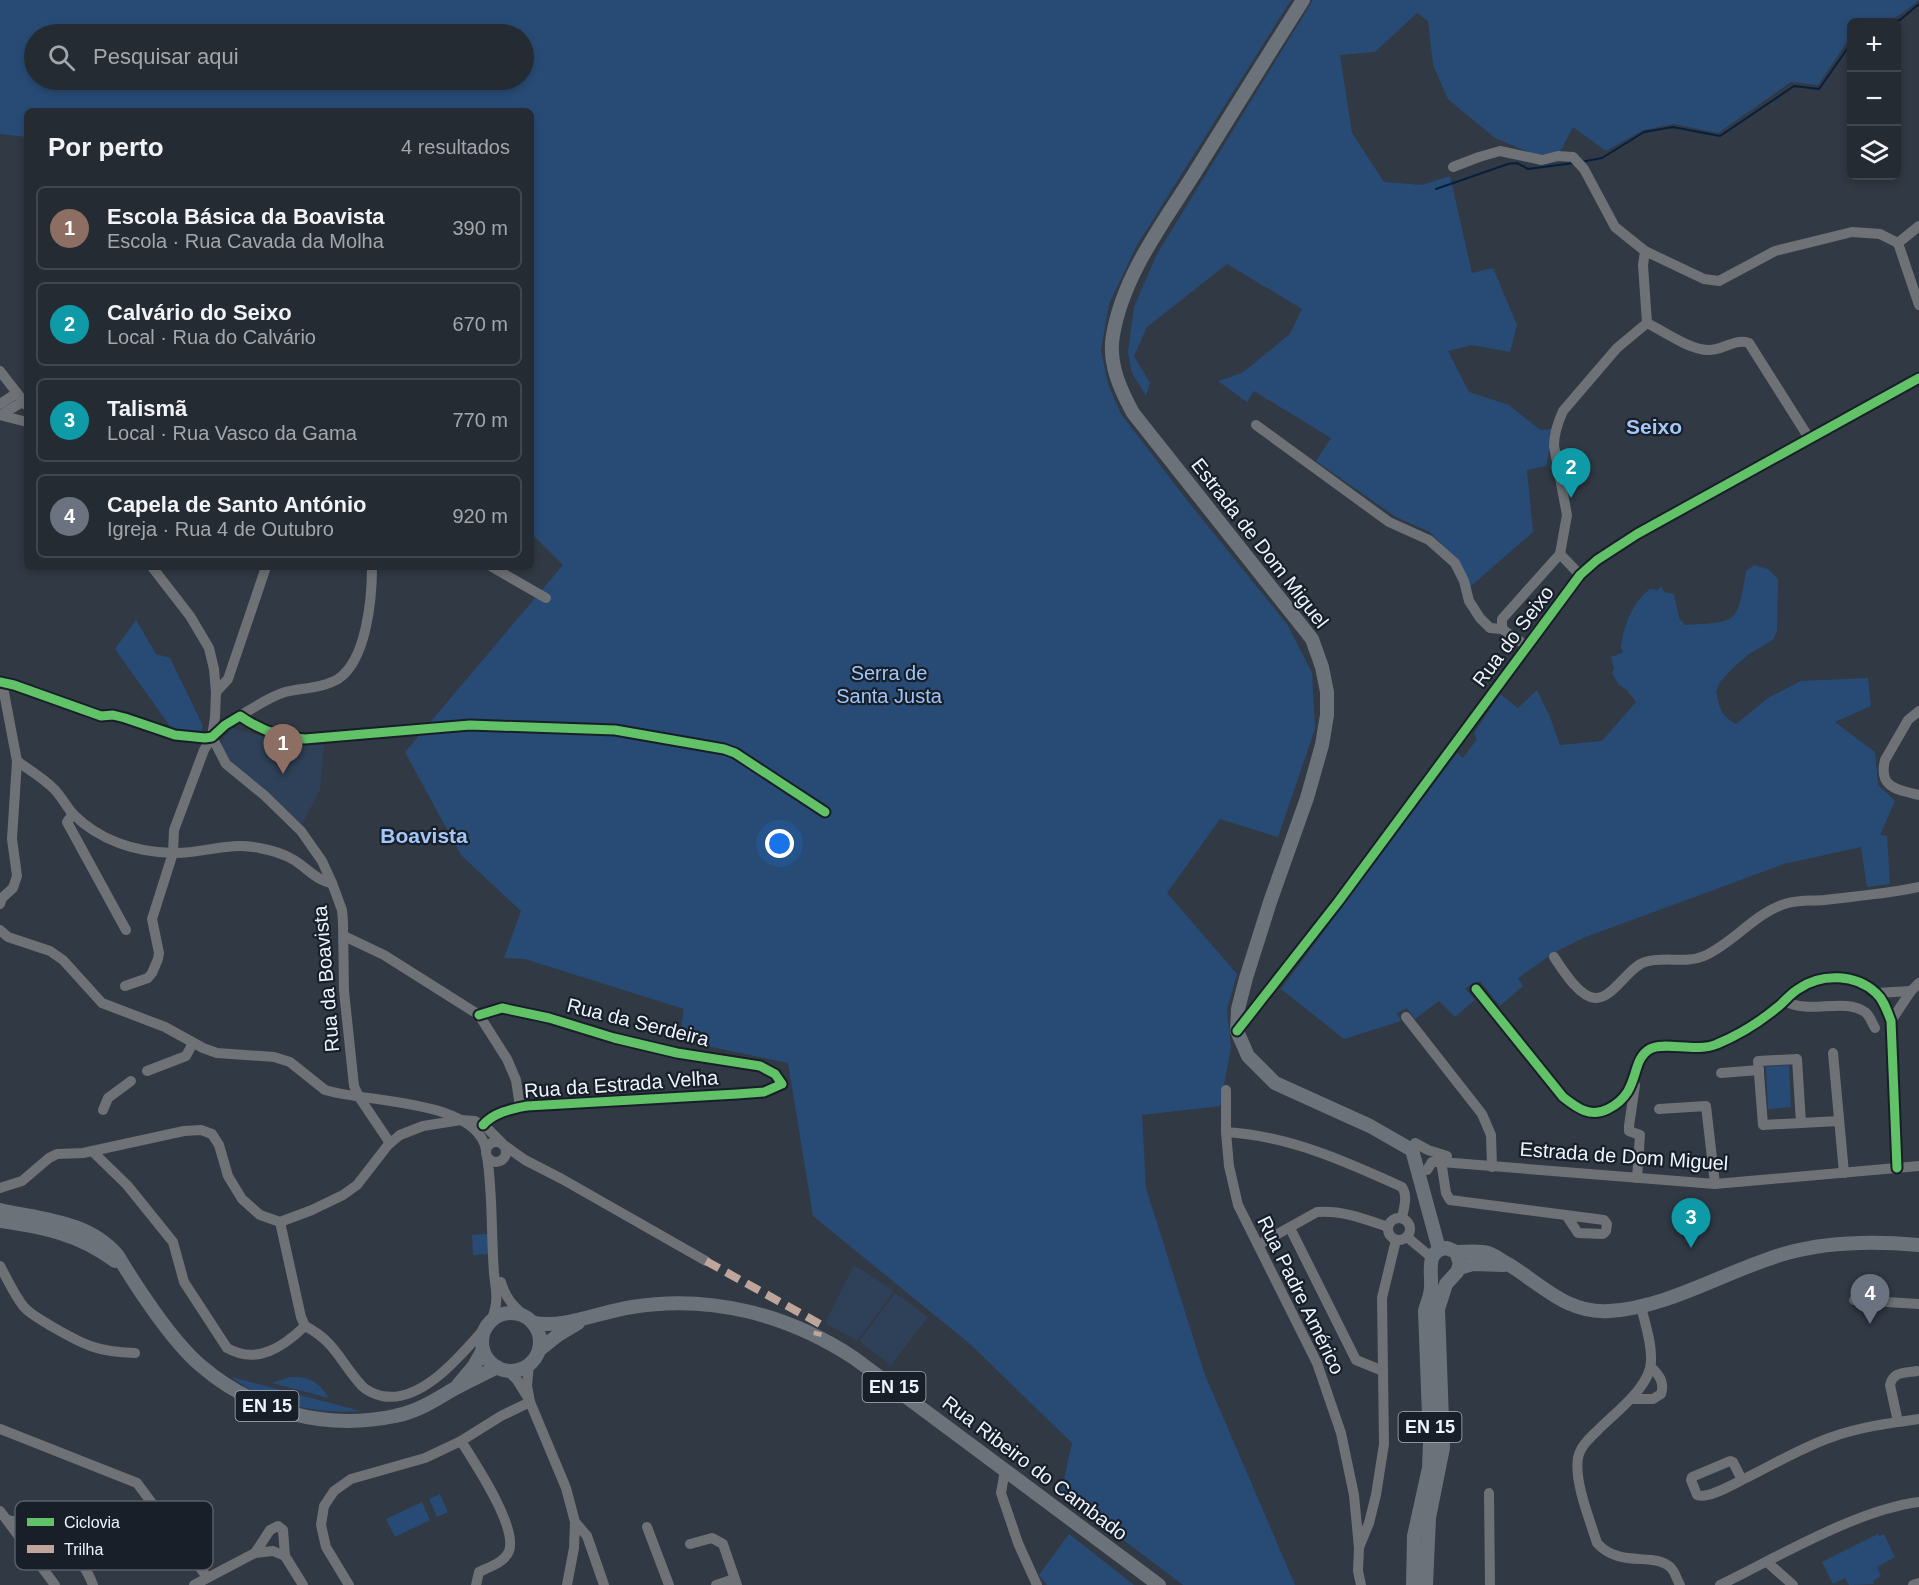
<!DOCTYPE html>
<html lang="pt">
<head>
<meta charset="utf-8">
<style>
	body { margin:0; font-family:Helvetica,sans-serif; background:#31373f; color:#f1f3f6 }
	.controls { position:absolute; right:18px; top:18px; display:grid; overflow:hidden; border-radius:9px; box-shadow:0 3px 9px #0003 }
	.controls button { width:54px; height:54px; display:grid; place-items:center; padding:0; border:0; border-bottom:2px solid #42474e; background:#252b33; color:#f1f3f6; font:30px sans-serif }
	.you { position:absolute; left:780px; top:844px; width:21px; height:21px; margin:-15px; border:4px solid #fff; border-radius:50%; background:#1a73e8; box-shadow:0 0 0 9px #1a73e833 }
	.badge { display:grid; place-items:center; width:39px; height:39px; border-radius:50%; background:#8bbbb9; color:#fff; font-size:20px; font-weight:700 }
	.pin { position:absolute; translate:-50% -50px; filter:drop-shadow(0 2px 3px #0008) }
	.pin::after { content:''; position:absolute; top:32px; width:21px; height:18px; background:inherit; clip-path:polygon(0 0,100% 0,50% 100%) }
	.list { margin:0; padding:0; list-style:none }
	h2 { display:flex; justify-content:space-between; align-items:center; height:78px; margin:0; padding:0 24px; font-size:26px }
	h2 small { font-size:20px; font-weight:400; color:#a3a7ac }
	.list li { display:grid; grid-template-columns:39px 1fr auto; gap:18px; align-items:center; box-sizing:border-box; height:84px; margin:0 12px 12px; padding:0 12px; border:2px solid #42474e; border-radius:9px }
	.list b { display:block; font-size:22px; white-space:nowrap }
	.list p { margin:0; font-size:20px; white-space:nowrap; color:#a3a7ac }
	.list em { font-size:20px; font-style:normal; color:#a3a7ac }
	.icon { flex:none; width:33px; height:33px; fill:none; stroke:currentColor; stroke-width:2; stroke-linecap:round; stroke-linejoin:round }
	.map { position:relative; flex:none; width:1919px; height:1585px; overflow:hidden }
	.search { position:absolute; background:#252b33; box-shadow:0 3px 9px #0003; left:24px; top:24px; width:510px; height:66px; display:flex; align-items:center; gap:15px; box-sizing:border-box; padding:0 21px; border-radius:33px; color:#a3a7ac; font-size:22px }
	.panel { position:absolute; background:#252b33; box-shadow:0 3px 9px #0003; left:24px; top:108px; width:510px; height:462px; border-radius:9px }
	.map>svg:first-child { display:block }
	.built { fill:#2f4158 }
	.green { fill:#284b75; fill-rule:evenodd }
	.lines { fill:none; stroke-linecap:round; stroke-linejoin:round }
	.stream { stroke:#061f3d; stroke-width:2 }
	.minor { stroke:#6e7175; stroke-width:10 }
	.major { stroke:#6c727a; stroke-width:14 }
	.quiet { stroke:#c0a59a; stroke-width:8; stroke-dasharray:15 8; stroke-linecap:butt }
	.cycleway-casing { stroke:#181f28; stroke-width:13 }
	.cycleway { stroke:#61c268; stroke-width:9 }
	.labels { text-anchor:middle; stroke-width:4.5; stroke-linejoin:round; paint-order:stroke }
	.shield { fill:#181f28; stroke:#acb4be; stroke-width:1.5 }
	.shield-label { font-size:18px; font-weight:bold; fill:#ecf4fe }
	.street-label { font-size:20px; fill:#ecf4fe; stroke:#181f28 }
	.park-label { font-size:20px; fill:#9dc6fc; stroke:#181f28 }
	.neighbourhood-label { font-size:21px; font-weight:bold; fill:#a2c7f8; stroke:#181f28 }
	.key { fill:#181f28; stroke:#585f68; stroke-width:1.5 }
	.key-label { font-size:16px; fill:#ecf4fe }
</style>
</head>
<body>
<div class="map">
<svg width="1919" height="1585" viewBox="0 0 1919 1585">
	<rect width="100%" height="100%" fill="#313944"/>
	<g class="built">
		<polygon points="233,728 289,744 324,745 320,790 302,824 229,760 221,745 223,738"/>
		<polygon points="854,1265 894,1291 857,1341 825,1323"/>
		<polygon points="895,1293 928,1317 891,1365 859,1341"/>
	</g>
	<g class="green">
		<path d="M0 0H1291L1137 245 1109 304 1101 350 1108 384 1121 414 1186 499 1287 624 1312 673 1315 729 1278 837 1220 819 1167 893 1237 974 1227 1009 1231 1047 1220 1106 1142 1115 1146 1188 1205 1375 1295 1585H1183L1061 1493 1072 1443 970 1344 813 1216 788 1063 679 1040 684 1009 525 959 504 958 521 911 461 855 405 752 563 565 531 533V111H27V137L0 134ZM34 34H524V80H34Z"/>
		<path d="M1313 0H1919C1902 14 1886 28 1862 21L1860 22H1852L1851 36 1818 85 1791 82 1718 133 1674 124 1643 130 1606 151 1573 127 1561 150 1551 154H1533L1495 138 1448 99 1433 65 1428 21 1417 13 1375 52 1340 55 1352 133 1384 182 1422 185 1450 176 1472 273 1493 268 1517 325 1510 352 1472 345 1448 351 1469 392 1509 405 1540 430 1553 429 1546 466 1527 470 1533 532 1470 587 1459 562 1430 532 1396 517 1316 461 1331 438 1254 391 1247 402 1218 381 1242 373 1290 334 1302 309 1227 264 1147 327 1134 356 1150 383 1146 396 1132 373 1128 352 1134 307 1157 254Z"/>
		<path d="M1754 565 1768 569 1778 579 1777 631 1773 640 1749 654 1734 667 1720 682 1716 692C1720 708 1720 715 1736 724L1768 698 1801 681 1868 678 1871 706 1835 722 1875 752 1878 785 1895 801 1880 835 1887 836 1890 884 1867 887 1861 847 1784 864 1583 938 1555 952 1518 978 1523 986 1500 1006 1480 981 1465 988 1475 1000 1455 1017 1439 1001 1415 1019 1407 1008 1397 1013 1401 1021 1344 1039 1281 989 1457 753 1463 758 1477 739 1474 733 1500 694 1518 708 1537 690 1550 717 1560 745 1602 741 1636 702 1626 689 1619 685 1612 673 1614 669 1611 657 1622 653 1623 651 1621 648C1623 626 1633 602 1650 589L1658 590 1661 586 1664 592 1674 594 1679 618 1685 625C1739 622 1737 624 1746 571Z"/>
		<polygon points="136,620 156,654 170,658 203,726 201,731 172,729 115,649"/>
		<polygon points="1789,1065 1791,1107 1768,1109 1766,1067"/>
		<polygon points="488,1234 490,1254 473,1255 472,1235"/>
		<path d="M231 1377 361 1411C318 1415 266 1404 231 1377Z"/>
		<path d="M290 1377C309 1376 319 1382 329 1398L272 1383Z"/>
		<polygon points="440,1494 448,1512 437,1517 429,1499"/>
		<polygon points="422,1502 430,1520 395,1537 386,1519"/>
		<polygon points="1069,1534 1134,1585 1047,1585 1039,1575"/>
		<polygon points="1878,1534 1879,1536 1884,1534 1895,1557 1877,1567 1881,1576 1873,1581 1874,1584 1849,1585 1845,1578 1833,1584 1822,1562"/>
	</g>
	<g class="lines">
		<g class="stream">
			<polyline points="1891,22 1900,20 1919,4"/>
			<polyline points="1581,162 1602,158 1644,132 1673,127 1720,136 1794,86 1819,89 1852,42"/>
			<polyline points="1436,189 1508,164 1517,163 1528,169 1574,163"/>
		</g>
		<g class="minor">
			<polyline points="1453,167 1479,157 1500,151 1542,160 1558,156 1573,157 1584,169 1615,227 1645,251 1704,279 1719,281 1775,251 1852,232 1880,234 1898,243"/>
			<polyline points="1898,243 1919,305"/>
			<polyline points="1898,243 1919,226"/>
			<path d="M1647 323C1663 331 1690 350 1708 350 1722 351 1734 338 1749 343L1809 438"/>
			<polyline points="0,371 27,406"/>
			<polyline points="0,404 17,393"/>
			<polyline points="0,415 27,422"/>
			<polyline points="1,415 24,401"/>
			<polyline points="1256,425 1389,522 1429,540 1455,563 1464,581 1469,601 1480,618 1490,628 1502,629"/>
			<path d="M1560 554 1567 515 1554 446C1554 433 1558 422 1563 411L1617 348 1647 323 1643 265 1645 251"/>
			<polyline points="492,567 546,598"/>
			<polyline points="1528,647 1502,629 1502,619 1560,554 1580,575"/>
			<path d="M0 682 14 685 101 716 113 715 125 718 175 735 205 738 212 737 225 725 240 716C260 730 280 738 305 739L470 725 615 730 724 749 735 753 825 812"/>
			<polyline points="216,692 228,679 266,567"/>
			<path d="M1919 711 1908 720 1885 760C1878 788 1898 790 1919 795"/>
			<path d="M240 716C255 707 269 697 285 692 302 688 323 688 338 679 367 660 372 597 372 567"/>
			<polyline points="212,737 226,764 264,795 301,831 322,861 332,883 342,910 343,922 344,991 354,1086 359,1097 390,1143"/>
			<path d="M17 761C29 770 43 778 54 789 61 796 66 806 73 814 100 841 137 852 173 853 203 854 229 841 259 848 271 850 284 854 294 860 307 868 317 881 332 883"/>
			<polyline points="73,814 67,822 126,930"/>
			<polyline points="0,904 2,898 13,888 17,876 12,839 17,761 2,682"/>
			<path d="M0 930 8 937 50 951 63 960 102 1003 165 1027 203 1048 217 1053 274 1057 290 1062 325 1090 333 1092C372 1102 478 1101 486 1150"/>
			<polyline points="344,936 384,955 479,1015 507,1059 516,1080 520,1107"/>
			<path d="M1554 957C1562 969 1579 997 1595 998 1613 999 1628 967 1645 962 1665 956 1686 964 1704 956 1734 943 1755 912 1788 903 1799 900 1812 901 1824 900 1856 896 1888 894 1919 887"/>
			<polyline points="125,986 148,978 152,973 158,959 159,953 152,919 173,853 174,830 204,750 212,737 215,717 216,692 214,669 209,648 190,616 152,567"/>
			<path d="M1476 989 1563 1097C1577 1108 1590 1118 1608 1109 1642 1092 1629 1061 1650 1049 1664 1041 1697 1053 1717 1044 1739 1035 1761 1021 1779 1006 1786 1000 1792 992 1800 988 1822 973 1856 974 1876 993 1884 1000 1887 1011 1891 1021L1897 1168"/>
			<polyline points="1876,993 1911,991"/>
			<path d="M1785 1001C1809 1015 1844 997 1865 1012 1870 1016 1872 1023 1875 1028"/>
			<path d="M479 1015 502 1008 549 1018 614 1038 677 1053 760 1066 775 1074 782 1084 764 1092 737 1094 527 1106C512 1109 494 1112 483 1125"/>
			<polyline points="1406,1017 1482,1114 1491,1135 1492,1167"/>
			<polyline points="1891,1021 1911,991 1919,983"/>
			<polyline points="1237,1031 1338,902 1580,575 1597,560 1637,534 1919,378"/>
			<polyline points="1833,1053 1844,1173"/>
			<polyline points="147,1071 186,1056 193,1043"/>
			<polyline points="1721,1073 1759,1070"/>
			<polyline points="1635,1085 1629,1126 1629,1131 1640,1135 1637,1178"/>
			<polyline points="1226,1090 1226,1132 1229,1166 1238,1205 1317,1363 1341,1433 1354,1495 1359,1548 1358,1571 1361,1585"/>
			<polyline points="1659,1109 1706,1106 1715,1184"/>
			<polyline points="103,1110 108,1098 131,1081"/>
			<polyline points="1801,1123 1797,1059 1758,1061 1763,1125 1839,1121"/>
			<path d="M1226 1132C1289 1136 1345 1161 1402 1187 1408 1196 1404 1207 1402 1218"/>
			<circle cx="496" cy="1152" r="10"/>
			<polyline points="1415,1143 1428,1150 1447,1156"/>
			<polyline points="504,1145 525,1160 562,1179 706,1261"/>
			<path d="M92 1151 127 1185 173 1242 184 1282 227 1348C257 1365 283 1347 305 1326L301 1317 280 1222"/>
			<polyline points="1440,1154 1446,1193 1450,1200 1604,1220 1607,1224 1606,1231 1603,1234 1578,1233 1566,1215"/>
			<path d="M487 1156C493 1195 491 1235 494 1273 496 1292 499 1300 492 1319"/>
			<polyline points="1427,1170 1432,1162 1441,1162 1715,1184 1919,1166"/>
			<polyline points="0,1188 22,1181 49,1158 57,1154 83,1153 184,1131 201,1130 212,1134 219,1145 228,1176 242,1199 260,1215 280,1222 312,1210 343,1195 357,1185 388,1145 400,1135 423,1126 461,1120 475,1121 487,1128 502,1143"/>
			<circle cx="1399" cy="1229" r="11"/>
			<polyline points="1290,1228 1356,1360 1383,1371"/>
			<polyline points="1407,1237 1431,1257"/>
			<path d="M1258 1245 1317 1212C1342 1210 1365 1219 1388 1227"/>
			<path d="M0 1266C8 1280 14 1295 24 1307 31 1315 42 1320 51 1326 84 1345 97 1352 135 1353"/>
			<path d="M501 1282C505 1297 513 1306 525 1316"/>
			<polyline points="1854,1300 1919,1304"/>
			<path d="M1641 1306C1645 1324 1652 1343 1651 1361 1651 1386 1616 1412 1599 1429 1591 1437 1580 1446 1578 1458 1574 1482 1590 1520 1597 1543 1620 1569 1654 1551 1671 1568 1675 1572 1677 1580 1680 1585"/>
			<path d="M305 1326C336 1342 340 1362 362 1386 367 1391 374 1394 382 1396 422 1404 462 1354 485 1328"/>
			<polyline points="529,1364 527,1386 530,1402 566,1488 575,1522 574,1548 567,1585"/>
			<polyline points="508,1371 517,1380 527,1396"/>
			<path d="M1631 1399H1653L1661 1394C1665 1382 1659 1375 1651 1367"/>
			<path d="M1898 1422 1890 1385C1893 1371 1906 1373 1917 1371"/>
			<polyline points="0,1429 137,1483 207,1577"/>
			<path d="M461 1441C474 1462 518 1527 509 1551 505 1562 489 1567 479 1572L476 1585"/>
			<polyline points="1005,1470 1001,1493 1018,1543 1037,1585"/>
			<path d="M1742 1480 1733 1462 1730 1461 1692 1477 1691 1480 1697 1495C1708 1500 1737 1482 1748 1477 1776 1463 1803 1447 1832 1437 1860 1427 1890 1423 1919 1419"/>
			<polyline points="1489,1493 1490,1585"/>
			<polyline points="0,1511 55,1585"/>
			<path d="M7 1520C45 1526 79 1548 93 1585"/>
			<polyline points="575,1522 587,1536 604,1585"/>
			<polyline points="647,1527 669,1585"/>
			<polyline points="690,1544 712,1538 723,1544 737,1585"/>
			<polyline points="1360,1545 1369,1523 1376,1495 1384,1444 1382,1298 1396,1240"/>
			<polyline points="255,1553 270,1530 278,1526 283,1530 285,1556"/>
			<polyline points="1767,1562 1793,1585"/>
			<polyline points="194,1585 255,1553 273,1551 285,1556 303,1585"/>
			<polyline points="349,1585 326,1547 321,1525 324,1506 334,1491 351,1479 425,1458 461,1441 501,1416 530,1402"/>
			<polyline points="716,1585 734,1579"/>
			<path d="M1720 1585C1778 1557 1856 1510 1919 1502"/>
			<polyline points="1913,1585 1919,1583"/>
		</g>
		<g class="major">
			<path d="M1303 0C1266 58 1230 116 1194 174 1163 223 1123 276 1113 335 1108 363 1120 389 1133 413L1312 639 1322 667 1327 692V715L1322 745 1307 798 1270 902 1246 978 1238 1009 1237 1031 1248 1056 1275 1083 1370 1126 1412 1150 1439 1249"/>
			<path d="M0 1210C41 1219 89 1221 118 1256 137 1288 172 1341 200 1365 253 1411 325 1431 395 1416 416 1412 434 1401 452 1390 467 1382 482 1375 497 1367"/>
			<path d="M0 1221C43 1227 79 1234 115 1261"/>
			<path d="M1456 1252C1466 1252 1478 1250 1488 1253 1495 1255 1501 1261 1508 1264 1541 1284 1567 1314 1609 1311 1669 1308 1729 1269 1787 1253 1830 1241 1875 1241 1919 1245"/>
			<polyline points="1459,1268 1473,1264 1504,1265"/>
			<circle cx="511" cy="1342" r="29"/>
			<path d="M534 1323C567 1328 599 1312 632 1307 711 1294 789 1315 854 1358L1159 1585"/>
			<polyline points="539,1350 558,1335 578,1323"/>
			<polyline points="458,1385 474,1366 483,1350"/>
			<path d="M1413 1585 1414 1536 1429 1468 1430 1442 1425 1311C1427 1303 1431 1295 1431 1287 1432 1271 1425 1250 1447 1248L1456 1252 1460 1264 1457 1272 1446 1284 1438 1309 1443 1448 1429 1518 1426 1585"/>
		</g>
		<polyline class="quiet" points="706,1261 820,1324 817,1336"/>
		<defs>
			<g id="cycleway">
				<path d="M0 682 14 685 101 716 113 715 125 718 175 735 205 738 212 737 225 725 240 716C260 730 280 738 305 739L470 725 615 730 724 749 735 753 825 812"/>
				<path d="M1476 989 1563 1097C1577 1108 1590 1118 1608 1109 1642 1092 1629 1061 1650 1049 1664 1041 1697 1053 1717 1044 1739 1035 1761 1021 1779 1006 1786 1000 1792 992 1800 988 1822 973 1856 974 1876 993 1884 1000 1887 1011 1891 1021L1897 1168"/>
				<path d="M479 1015 502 1008 549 1018 614 1038 677 1053 760 1066 775 1074 782 1084 764 1092 737 1094 527 1106C512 1109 494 1112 483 1125"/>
				<polyline points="1237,1031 1338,902 1580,575 1597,560 1637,534 1919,378"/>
			</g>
		</defs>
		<use href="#cycleway" class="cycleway-casing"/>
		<use href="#cycleway" class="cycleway"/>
	</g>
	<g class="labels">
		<g class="shield">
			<rect x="862.5" y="1372" width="63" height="30" rx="4.5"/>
			<rect x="235.5" y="1391" width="63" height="30" rx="4.5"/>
			<rect x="1398.5" y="1412" width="63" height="30" rx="4.5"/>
		</g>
		<g class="shield-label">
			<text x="894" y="1393">EN 15</text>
			<text x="267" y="1412">EN 15</text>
			<text x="1430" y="1433">EN 15</text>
		</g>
		<g class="street-label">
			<text transform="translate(1260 543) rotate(52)" y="7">Estrada de Dom Miguel</text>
			<text transform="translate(1513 636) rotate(-53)" y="7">Rua do Seixo</text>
			<text transform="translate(326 979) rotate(-95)" y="7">Rua da Boavista</text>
			<text transform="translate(638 1022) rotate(14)" y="7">Rua da Serdeira</text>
			<text transform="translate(621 1084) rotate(-4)" y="7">Rua da Estrada Velha</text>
			<text transform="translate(1624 1156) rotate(4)" y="7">Estrada de Dom Miguel</text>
			<text transform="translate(1301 1295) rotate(64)" y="7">Rua Padre Américo</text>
			<text transform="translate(1035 1468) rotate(37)" y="7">Rua Ribeiro do Cambado</text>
		</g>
		<g class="park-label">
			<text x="889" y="680">Serra de<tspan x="889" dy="23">Santa Justa</tspan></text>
		</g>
		<g class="neighbourhood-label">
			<text x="1654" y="434">Seixo</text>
			<text x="424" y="843">Boavista</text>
		</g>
	</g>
	<rect x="15" y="1501" width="198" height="69" rx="9" class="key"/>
	<rect x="27" y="1518" width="27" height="8" fill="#61c268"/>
	<rect x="27" y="1545" width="27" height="8" fill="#c0a59a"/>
	<g class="key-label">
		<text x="64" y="1528">Ciclovia</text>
		<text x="64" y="1555">Trilha</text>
	</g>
</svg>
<div class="controls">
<button>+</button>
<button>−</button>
<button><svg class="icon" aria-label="layers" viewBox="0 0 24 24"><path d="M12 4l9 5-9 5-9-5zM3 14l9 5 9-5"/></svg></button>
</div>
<div class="you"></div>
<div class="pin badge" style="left:283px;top:774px;background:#8d6e63">1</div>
<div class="pin badge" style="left:1571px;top:498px;background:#0f9aa8">2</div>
<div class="pin badge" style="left:1691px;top:1248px;background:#0f9aa8">3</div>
<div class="pin badge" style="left:1870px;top:1324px;background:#6b7280">4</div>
<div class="search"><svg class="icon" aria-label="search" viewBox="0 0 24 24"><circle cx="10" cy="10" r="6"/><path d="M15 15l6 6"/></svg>Pesquisar aqui</div>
<section class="panel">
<h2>Por perto<small>4 resultados</small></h2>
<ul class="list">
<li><span class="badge" style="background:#8d6e63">1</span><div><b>Escola Básica da Boavista</b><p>Escola · Rua Cavada da Molha</p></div><em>390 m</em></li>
<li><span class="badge" style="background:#0f9aa8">2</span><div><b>Calvário do Seixo</b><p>Local · Rua do Calvário</p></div><em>670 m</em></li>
<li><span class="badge" style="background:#0f9aa8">3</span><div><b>Talismã</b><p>Local · Rua Vasco da Gama</p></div><em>770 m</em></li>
<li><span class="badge" style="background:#6b7280">4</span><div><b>Capela de Santo António</b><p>Igreja · Rua 4 de Outubro</p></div><em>920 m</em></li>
</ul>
</section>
</div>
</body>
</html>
